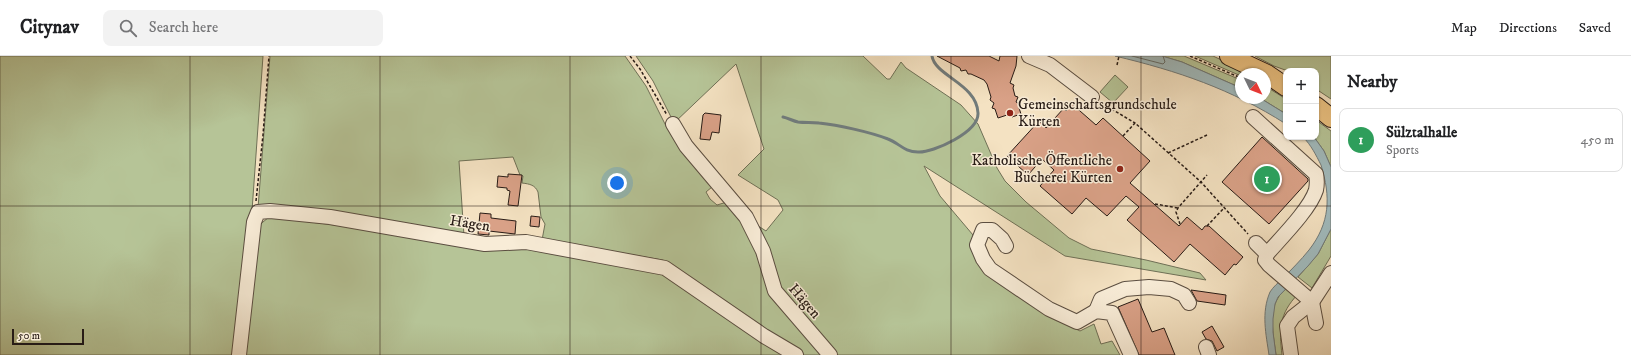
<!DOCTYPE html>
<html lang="en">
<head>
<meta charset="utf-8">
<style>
	body { margin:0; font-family:"IM FELL DW Pica",serif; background:#f2f2f2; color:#202124 }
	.controls { position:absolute; right:12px; top:12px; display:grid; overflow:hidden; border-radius:8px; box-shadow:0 1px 3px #0004 }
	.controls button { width:36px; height:36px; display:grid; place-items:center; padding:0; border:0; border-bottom:1px solid #e0e0e0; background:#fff; color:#202124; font:20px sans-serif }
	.compass { position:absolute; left:1235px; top:12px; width:36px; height:36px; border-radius:50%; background:#fff; box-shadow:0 1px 3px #0004; rotate:133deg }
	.scale { position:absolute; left:12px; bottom:10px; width:72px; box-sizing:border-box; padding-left:4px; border:2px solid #281c16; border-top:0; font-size:11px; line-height:14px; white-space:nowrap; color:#281c16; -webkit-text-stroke:3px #f8ecd7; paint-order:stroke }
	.you { position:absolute; left:617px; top:127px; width:14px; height:14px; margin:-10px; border:3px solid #fff; border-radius:50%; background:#1a73e8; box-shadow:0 0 0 6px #1a73e833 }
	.badge { display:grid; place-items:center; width:26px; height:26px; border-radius:50%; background:#0f766e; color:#fff; font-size:13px; font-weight:700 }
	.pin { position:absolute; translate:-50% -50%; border:2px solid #fff; box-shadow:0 1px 4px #0006 }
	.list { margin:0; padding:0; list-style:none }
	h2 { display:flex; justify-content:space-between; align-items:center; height:52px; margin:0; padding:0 16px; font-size:17px }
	h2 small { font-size:13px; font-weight:400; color:#757577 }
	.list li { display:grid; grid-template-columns:26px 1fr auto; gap:12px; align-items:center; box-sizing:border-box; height:64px; margin:0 8px 8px; padding:0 8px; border:1px solid #e0e0e0; border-radius:8px }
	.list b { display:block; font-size:15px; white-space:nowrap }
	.list p { margin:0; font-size:13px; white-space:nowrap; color:#757577 }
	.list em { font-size:13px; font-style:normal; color:#757577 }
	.icon { flex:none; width:22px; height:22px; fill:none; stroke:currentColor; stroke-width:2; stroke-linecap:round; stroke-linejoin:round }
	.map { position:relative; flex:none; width:1331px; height:299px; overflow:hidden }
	header { display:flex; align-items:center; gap:24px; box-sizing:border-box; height:56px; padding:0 20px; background:#fff; border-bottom:1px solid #e0e0e0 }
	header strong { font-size:19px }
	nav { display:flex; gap:22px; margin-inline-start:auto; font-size:14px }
	.search { width:280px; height:36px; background:#f2f2f2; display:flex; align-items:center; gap:10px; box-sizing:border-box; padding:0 14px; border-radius:8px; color:#757577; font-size:15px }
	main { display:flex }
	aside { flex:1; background:#fff }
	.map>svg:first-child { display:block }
	.green { fill:#b6c497; stroke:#6f7056 }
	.water { fill:#a1bbbe; stroke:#717b7b }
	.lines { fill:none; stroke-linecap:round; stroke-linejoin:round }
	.shore { stroke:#646c6a; stroke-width:1 }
	.stream { stroke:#717b7b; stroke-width:3 }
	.building { fill:#d9a187; stroke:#281c16 }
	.minor-casing { stroke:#5b4e41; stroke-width:16 }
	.major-casing { stroke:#281c16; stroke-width:20 }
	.path { stroke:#281c16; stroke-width:1.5; stroke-dasharray:3 2; stroke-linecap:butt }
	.minor { stroke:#f8ecd7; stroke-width:14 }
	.major { stroke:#eac181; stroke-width:18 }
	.grid { fill:none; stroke:#281c16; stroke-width:1; stroke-opacity:0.55 }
	.poi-dot { fill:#8f2418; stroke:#f8ecd7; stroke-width:1.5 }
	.labels { text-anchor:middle; stroke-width:3; stroke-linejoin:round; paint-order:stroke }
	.poi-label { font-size:15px; fill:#281c16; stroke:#f8ecd7; text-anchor:start }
	.street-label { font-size:15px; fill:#281c16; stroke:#f8ecd7 }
</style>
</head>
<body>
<header>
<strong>Citynav</strong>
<div class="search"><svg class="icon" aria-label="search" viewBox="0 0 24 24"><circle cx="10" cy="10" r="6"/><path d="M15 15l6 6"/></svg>Search here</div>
<nav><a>Map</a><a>Directions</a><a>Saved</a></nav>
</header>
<main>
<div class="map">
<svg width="1331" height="299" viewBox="0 0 1331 299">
	<rect width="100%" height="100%" fill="#f4e2c2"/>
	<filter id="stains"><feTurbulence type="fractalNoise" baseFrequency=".005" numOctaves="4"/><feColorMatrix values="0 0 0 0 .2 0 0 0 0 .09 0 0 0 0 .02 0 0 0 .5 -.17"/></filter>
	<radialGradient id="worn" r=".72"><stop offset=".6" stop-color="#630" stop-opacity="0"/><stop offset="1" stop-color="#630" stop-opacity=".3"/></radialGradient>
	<g class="green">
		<polygon points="0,0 263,0 251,169 234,299 0,299"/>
		<path d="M270 0H625L646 30 667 72 712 131 706 136 710 143 717 149 727 146 744 170 754 191 771 241 824 299H803L724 251 663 204 542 184 545 168 541 161 538 136C535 129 530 128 522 127L523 120 520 119 513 101 459 105 464 180 258 152Z"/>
		<polygon points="636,0 863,0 887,23 890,23 901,6 906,12 961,49 978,68 997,112 1005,125 1026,146 1069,182 1091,193 1146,204 1200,217 1206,224 1065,200 924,110 940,140 973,179 987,211 1062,266 1080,275 1094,268 1101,288 1112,285 1120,299 834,299 785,245 752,166 766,175 783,154 778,144 738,119 764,93 736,8 674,67 653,25"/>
		<polygon points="1162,0 1184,0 1241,24 1241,32 1182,6"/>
		<polygon points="1195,0 1213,0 1251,18 1241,18 1241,20"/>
		<polygon points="1255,0 1331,0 1331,43 1316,33 1316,15 1288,15 1274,10"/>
		<polygon points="1115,19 1128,31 1113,47 1100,36"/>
		<polygon points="1265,30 1286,43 1286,58 1260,42 1265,42"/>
		<polygon points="1316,64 1331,75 1331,111 1324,95 1314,81 1316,81"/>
		<polygon points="269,161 516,191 652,211 791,299 240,299 257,171"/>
		<polygon points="1331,173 1331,200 1312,232 1298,221 1318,198"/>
		<path d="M1289 230 1298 238C1279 258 1279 273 1282 299H1276C1274 282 1268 258 1278 242 1280 237 1285 234 1289 230Z"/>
	</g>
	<g class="water">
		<path d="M1115 0H1162L1182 6 1241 32V42H1260L1286 58V68C1231 33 1178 15 1115 0Z"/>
		<path d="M1303 81H1314L1324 95 1331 111V173L1318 198 1308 210 1278 241 1275 248 1273 263V276L1276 299H1269C1266 278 1261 257 1270 236 1273 231 1278 227 1282 223 1291 214 1301 204 1309 194 1330 167 1331 141 1321 109 1316 99 1311 89 1303 81Z"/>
	</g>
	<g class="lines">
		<polyline class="shore" points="1132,0 1163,8 1165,6 1163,0"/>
		<path class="stream" d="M783 61C788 62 793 65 798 66 805 67 812 66 819 67 838 69 870 76 888 83 899 87 904 96 918 96 933 97 979 76 978 57 977 28 935 20 932 0"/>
	</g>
	<g class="building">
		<polygon points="937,0 989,0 999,5 1000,0 1017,0 1016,10 1010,27 1014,29 1013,32 1015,40 1018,41 1016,46 1021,49 1019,52 1021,58 1012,61 1010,58 998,62 995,53 992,52 994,47 990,44 991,41 987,28 984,24 971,18 968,18 966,14 961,15 960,12"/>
		<polygon points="1072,48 1096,69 1103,62 1150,105 1130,127 1179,170 1187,161 1202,174 1205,170 1209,170 1243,201 1236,209 1234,208 1225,219 1190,188 1174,206 1127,164 1139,151 1126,140 1107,160 1086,142 1072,158 1040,130 1054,114 1042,103 1028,119 1007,100 1039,65 1046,72 1064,52 1066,55"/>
		<polygon points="705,57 721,59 719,77 712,76 710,84 700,83 703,59"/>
		<polygon points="1262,81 1308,123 1308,125 1269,168 1222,126"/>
		<polygon points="508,118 522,119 518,150 508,149 510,135 507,134 507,132 497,131 498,120 508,121"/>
		<polygon points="480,157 491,158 491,162 516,165 515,178 489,175 489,179 478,178"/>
		<polygon points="531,160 540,161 539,171 530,170"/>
		<polygon points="1191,234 1226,239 1225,249 1197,245"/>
		<polygon points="1138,243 1152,276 1164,272 1175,299 1139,299 1118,251"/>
		<polygon points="1212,270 1224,291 1217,295 1212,285 1206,283 1202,276"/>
	</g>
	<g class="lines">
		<defs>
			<g id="minor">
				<polyline points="1029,0 1050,9 1092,41"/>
				<path d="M1253 61 1316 118C1317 123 1317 129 1316 134 1310 153 1281 182 1267 198L1265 204 1269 209 1312 246 1316 267"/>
				<polyline points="673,68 686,90 746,161 763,195 775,235 830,299"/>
				<polyline points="1256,187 1267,198"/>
				<polyline points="1006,190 1002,183 992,174 983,174 977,189 983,203 990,213 1049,253 1077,266 1096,255 1112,257 1131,299"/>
				<polyline points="1096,255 1101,243 1125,233 1149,231 1171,233 1184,239 1189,247"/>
				<polyline points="1206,291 1209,299"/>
				<polyline points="239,299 254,166 258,156 270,155 330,161 485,188 526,186 665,212 764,280 796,299"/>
				<polyline points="1291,299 1287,270 1293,261 1312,246 1331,217"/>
			</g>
			<g id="major">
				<polyline points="1229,0 1267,18 1286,31"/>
				<polyline points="1316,50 1331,62"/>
			</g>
		</defs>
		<use href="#minor" class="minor-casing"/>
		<use href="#major" class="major-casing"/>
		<g class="path">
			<polyline points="630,0 640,13 667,59"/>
			<polyline points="1190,0 1241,22"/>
			<polyline points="1117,9 1119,0"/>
			<polyline points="1103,48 1135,67"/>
			<polyline points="1123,80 1135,67 1201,126 1248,178"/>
			<polyline points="1168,97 1207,79"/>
			<polyline points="256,145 263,79 269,0"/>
			<polyline points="1155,148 1178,152"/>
			<polyline points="1180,168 1176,156 1178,152 1207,119"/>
			<polyline points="1207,170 1224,152"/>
		</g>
		<use href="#minor" class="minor"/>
		<use href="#major" class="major"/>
	</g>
	<path class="grid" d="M190 0V299M380 0V299M570 0V299M761 0V299M951 0V299M1141 0V299M0 150H1331"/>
	<g class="poi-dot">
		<circle cx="1010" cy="57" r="4"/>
		<circle cx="1120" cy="113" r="4"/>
	</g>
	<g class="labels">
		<g class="poi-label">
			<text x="1018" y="53">Gemeinschaftsgrundschule<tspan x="1018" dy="17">Kürten</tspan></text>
			<text x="1112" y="109" text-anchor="end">Katholische Öffentliche<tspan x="1112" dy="17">Bücherei Kürten</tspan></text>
		</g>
		<g class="street-label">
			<text transform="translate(470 167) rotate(9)" y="5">Hägen</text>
			<text transform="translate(805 245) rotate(49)" y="5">Hägen</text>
		</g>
	</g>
	<rect width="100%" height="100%" filter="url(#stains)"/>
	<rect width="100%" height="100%" fill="url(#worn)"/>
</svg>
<div class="controls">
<button>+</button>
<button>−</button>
</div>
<svg class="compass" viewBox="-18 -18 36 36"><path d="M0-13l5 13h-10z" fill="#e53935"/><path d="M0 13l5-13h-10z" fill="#757577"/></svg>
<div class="scale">50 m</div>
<div class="you"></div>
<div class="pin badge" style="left:1267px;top:123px;background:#2e9e5b">1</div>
</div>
<aside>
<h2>Nearby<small></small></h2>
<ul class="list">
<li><span class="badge" style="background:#2e9e5b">1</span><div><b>Sülztalhalle</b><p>Sports</p></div><em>450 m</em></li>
</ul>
</aside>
</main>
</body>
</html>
